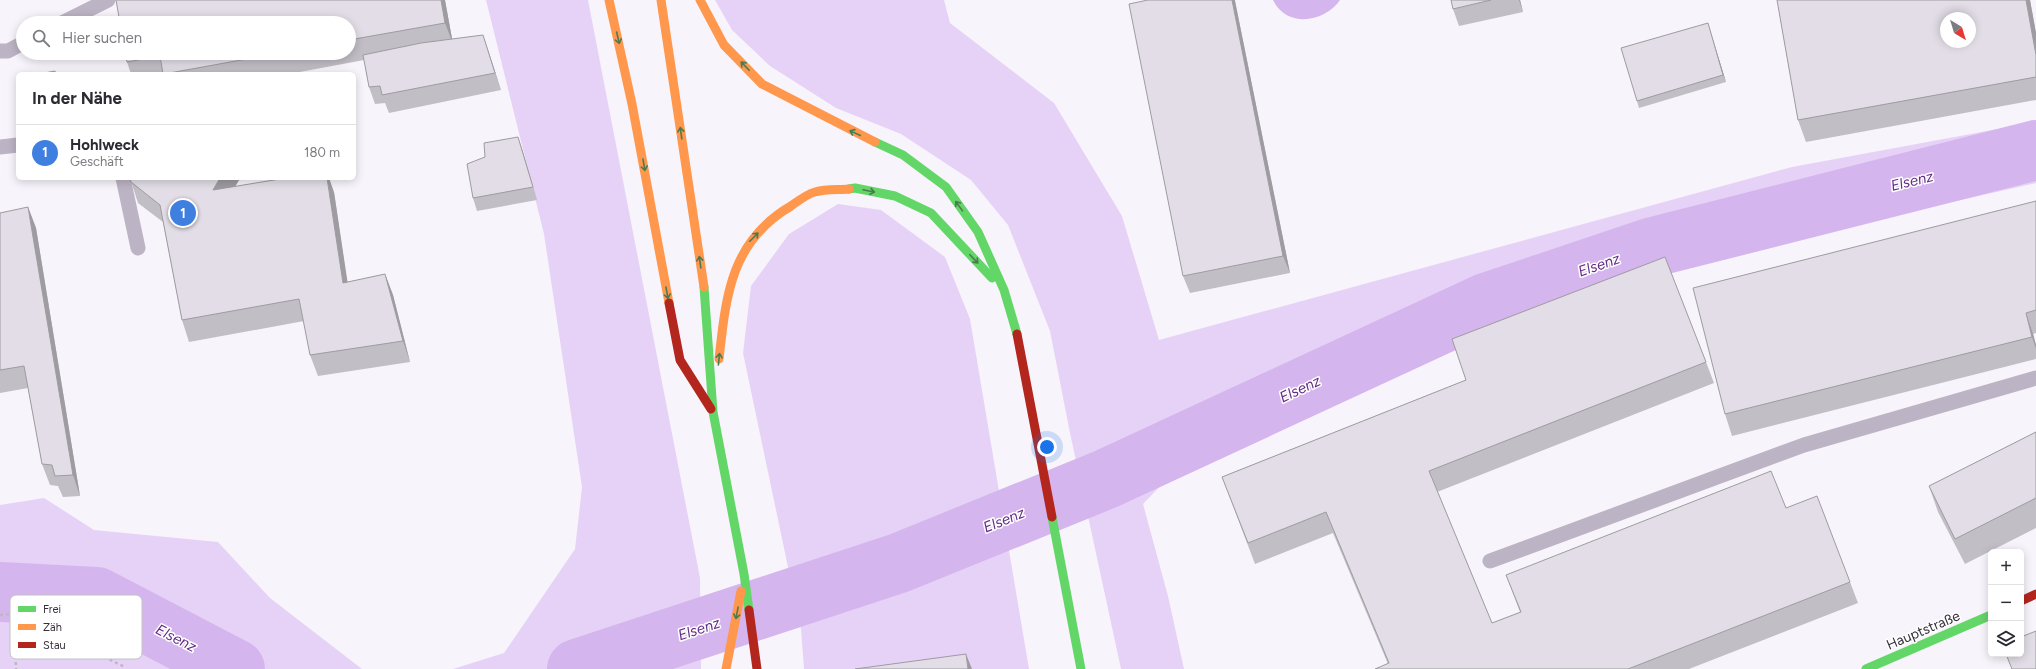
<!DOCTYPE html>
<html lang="de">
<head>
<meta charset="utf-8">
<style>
	body { margin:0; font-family:Figtree,sans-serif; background:#f2f2f3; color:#2b2b33 }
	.controls { position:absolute; right:12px; bottom:12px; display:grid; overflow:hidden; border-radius:6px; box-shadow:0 2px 10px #0003 }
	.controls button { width:36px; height:36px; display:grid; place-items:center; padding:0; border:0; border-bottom:1px solid #e1e1e2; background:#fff; color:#2b2b33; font:20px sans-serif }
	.compass { position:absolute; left:1940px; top:12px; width:36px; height:36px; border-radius:50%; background:#fff; box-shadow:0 2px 10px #0003; rotate:142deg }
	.you { position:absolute; left:1047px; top:447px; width:14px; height:14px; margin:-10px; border:3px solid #fff; border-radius:50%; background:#1a73e8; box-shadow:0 0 0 6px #1a73e833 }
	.badge { display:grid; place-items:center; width:26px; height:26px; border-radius:50%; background:#7b757f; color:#fff; font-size:13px; font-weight:700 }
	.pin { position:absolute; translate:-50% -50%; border:2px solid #fff; box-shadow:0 1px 4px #0006 }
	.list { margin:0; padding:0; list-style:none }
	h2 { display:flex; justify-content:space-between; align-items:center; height:52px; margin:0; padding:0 16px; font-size:17px }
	h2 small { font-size:13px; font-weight:400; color:#7c7c81 }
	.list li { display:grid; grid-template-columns:26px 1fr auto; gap:12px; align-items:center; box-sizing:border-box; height:56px; padding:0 16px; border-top:1px solid #e1e1e2 }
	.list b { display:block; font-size:15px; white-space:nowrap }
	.list p { margin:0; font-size:13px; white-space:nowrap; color:#7c7c81 }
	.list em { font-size:13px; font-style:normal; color:#7c7c81 }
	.icon { flex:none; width:22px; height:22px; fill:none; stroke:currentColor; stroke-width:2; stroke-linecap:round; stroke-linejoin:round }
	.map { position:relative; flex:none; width:2036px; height:669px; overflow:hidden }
	.search { position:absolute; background:#fff; box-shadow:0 2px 10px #0003; left:16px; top:16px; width:340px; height:44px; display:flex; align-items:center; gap:10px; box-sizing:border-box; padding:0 14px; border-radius:22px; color:#7c7c81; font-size:15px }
	.panel { position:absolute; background:#fff; box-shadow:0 2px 10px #0003; left:16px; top:72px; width:340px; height:108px; border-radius:6px }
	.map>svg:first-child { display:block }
	.green { fill:#e7d2f7 }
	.water { fill:#d5b5ee }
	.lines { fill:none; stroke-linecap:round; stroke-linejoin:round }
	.river { stroke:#d5b5ee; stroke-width:60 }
	.path { stroke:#beb8c3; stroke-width:2.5; stroke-dasharray:3 3; stroke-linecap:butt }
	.lane { stroke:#bcb3c4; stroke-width:15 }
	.fast { stroke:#63d668; stroke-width:9 }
	.slow { stroke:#ff974d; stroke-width:9 }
	.jam { stroke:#b3261e; stroke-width:9 }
	.wall { fill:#c2bec6 }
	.shaded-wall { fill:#9e9ba1 }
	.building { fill:#e2dde6; stroke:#9e9ba1; fill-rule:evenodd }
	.oneway { stroke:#4b7b50 }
	.labels { text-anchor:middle; stroke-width:3; stroke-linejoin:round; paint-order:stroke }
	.street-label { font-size:14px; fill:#37303c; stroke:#fff }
	.water-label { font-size:15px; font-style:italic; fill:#642c87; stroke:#fff }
	.key { fill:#fff; stroke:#c3c1c4; stroke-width:1 }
	.key-label { font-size:11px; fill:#37303c }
</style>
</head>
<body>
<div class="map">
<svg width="2036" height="669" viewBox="0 0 2036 669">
	<rect width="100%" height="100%" fill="#f8f4fb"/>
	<g class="green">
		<polygon points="486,0 588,0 700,578 701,669 453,669 504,653 575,549 582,487 544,234"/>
		<polygon points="715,0 944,0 950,23 1054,103 1122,216 1159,340 1792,167 2036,122 2036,183 1801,236 1631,281 1474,332 1192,453 1143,504 1168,596 1184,669 1121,669 1070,433 1050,331 1008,225 971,180 901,134 836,108 770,66 732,30"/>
		<polygon points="838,204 881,210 945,257 970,319 1029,669 804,669 801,629 743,353 751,286 789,234"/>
		<polygon points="44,498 94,530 218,542 270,598 362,669 0,669 0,505"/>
	</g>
	<path class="water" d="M1273 0H1340C1325 22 1287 29 1273 0Z"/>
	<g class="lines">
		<g class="river">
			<polyline points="0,592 97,597 235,669"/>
			<polyline points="577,669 899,563 1106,479 1486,303 1653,247 2036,150"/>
		</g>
		<g class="path">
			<polyline points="14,614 16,669"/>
			<polyline points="0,615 14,614 125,667"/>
		</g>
		<g class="lane">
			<polyline points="62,23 108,0"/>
			<polyline points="0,51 8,51 23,43"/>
			<polyline points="0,147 18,145"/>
			<polyline points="123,178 138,248"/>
			<polyline points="1490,561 1804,445 2036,378"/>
		</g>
		<g class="fast">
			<polyline points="875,142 903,155 946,187 978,232 1004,290 1017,334"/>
			<polyline points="849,189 855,188 895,196 931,213 992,278"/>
			<polyline points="704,287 713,412 744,574 749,610"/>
			<polyline points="1052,517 1081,669"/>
			<polyline points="1866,669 1991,615"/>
		</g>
		<g class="slow">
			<polyline points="609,0 632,104 669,303"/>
			<polyline points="661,0 704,287"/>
			<polyline points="700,0 724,45 762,84 875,142"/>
			<path d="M719 359C726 295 731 241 791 206 798 201 807 194 815 192 826 189 838 190 849 189"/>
			<polyline points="726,669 741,591"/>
		</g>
		<g class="jam">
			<polyline points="669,303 680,360 711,409"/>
			<polyline points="1017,334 1052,517"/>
			<polyline points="2021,601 2036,594"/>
			<polyline points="749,610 757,669"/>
		</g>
	</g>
	<g class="wall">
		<polygon points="445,0 452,39 483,35 501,90 389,113 385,103 375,104 369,87 364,60 289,74 131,74 127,62 125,53 349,53 349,23"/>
		<polygon points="1232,0 1235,0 1235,1 1290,273 1190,293 1183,276"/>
		<polygon points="1451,0 1520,0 1523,12 1459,26 1453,9"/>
		<polygon points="1777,0 2030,0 2036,33 2036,100 1806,142 1798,120"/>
		<polygon points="1708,23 1726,82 1639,108 1637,101"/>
		<polygon points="518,137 522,149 537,200 477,211 473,198 485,157"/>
		<polygon points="130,178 239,178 239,180 235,186 334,192 347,282 385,274 393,295 410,362 318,376 310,355 304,321 189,342 182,320 163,222 138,203"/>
		<polygon points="2036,201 2036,333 2033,334 2036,345 2036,359 1732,436 1725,414"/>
		<polygon points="28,207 36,228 80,496 63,497 58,486 50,485 42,464 28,388 0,393 0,213"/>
		<polygon points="1706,362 1714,383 1437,492 1492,623 1520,612 1506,575 1786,508 1850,582 1858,603 1689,669 1375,669 1388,664 1333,533 1255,564 1222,477 1466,380"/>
		<polygon points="2036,432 2036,528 1965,564 1938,512 1929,486"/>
	</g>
	<g class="shaded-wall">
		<polygon points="441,0 445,0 453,44 445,23"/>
		<polygon points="1232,0 1235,0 1235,1 1290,273 1283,256"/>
		<polygon points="1519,0 1520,0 1523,12"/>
		<polygon points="2026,0 2030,0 2036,33 2036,55"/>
		<polygon points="1708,23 1710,30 1726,82 1723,75"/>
		<polygon points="483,35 489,53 501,90 495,73"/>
		<polygon points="518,137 522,149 537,200 533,187"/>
		<polygon points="220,178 239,178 239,180 221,211 213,190"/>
		<polygon points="327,178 329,178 334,192 351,305 343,283"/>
		<polygon points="28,207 36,228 80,496 73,475"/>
		<polygon points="385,274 393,295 410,362 403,341"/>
		<polygon points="2026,313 2033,334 2036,345 2036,349 2032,337"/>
		<polygon points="966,654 972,669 968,669"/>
	</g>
	<g class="building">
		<polygon points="116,0 441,0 445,23 349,40 349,23 120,23"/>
		<polygon points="1148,0 1232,0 1283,256 1183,276 1129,4"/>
		<polygon points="1451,0 1491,0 1453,9"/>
		<path d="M1777 0H2026L2036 55V77L1798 120ZM1946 18H1970V42H1946Z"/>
		<polygon points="1708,23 1723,75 1637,101 1621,48"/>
		<polygon points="483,35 495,73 382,95 380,86 369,87 363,55 421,43"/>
		<polygon points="125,53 280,53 164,74 163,74 160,56 127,62"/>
		<polygon points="55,71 56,74 39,74"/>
		<polygon points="518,137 533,187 473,198 467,164 485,157 484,143"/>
		<polygon points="130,178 220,178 213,190 286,178 327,178 343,283 385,274 403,341 310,355 299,299 182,320 160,205 131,182"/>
		<polygon points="2036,201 2036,310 2026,313 2032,337 1725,414 1693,288"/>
		<polygon points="28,207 73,475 55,476 52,465 42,464 24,366 0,370 0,213"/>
		<polygon points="1665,257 1706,362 1429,471 1492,623 1521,612 1506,575 1771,471 1786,508 1817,496 1850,582 1628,669 1375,669 1389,663 1326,512 1248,543 1222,477 1466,380 1452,339"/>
		<polygon points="2036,432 2036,498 1955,539 1929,486"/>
		<polygon points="2036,631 2036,669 2012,669 2006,654 2021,654 2021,637"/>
		<polygon points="966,654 968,669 855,669"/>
	</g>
	<defs><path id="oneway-shaft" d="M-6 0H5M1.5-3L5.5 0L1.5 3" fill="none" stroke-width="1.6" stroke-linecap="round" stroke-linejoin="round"/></defs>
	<g class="oneway">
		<use href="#oneway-shaft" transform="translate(618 38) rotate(77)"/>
		<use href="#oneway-shaft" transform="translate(745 66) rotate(-134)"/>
		<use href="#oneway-shaft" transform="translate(681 133) rotate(-98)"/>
		<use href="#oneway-shaft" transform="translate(855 133) rotate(-155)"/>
		<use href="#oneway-shaft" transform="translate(644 165) rotate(80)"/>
		<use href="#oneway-shaft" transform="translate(869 191) rotate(12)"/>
		<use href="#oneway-shaft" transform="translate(959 206) rotate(-126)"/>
		<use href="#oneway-shaft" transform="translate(754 237) rotate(-45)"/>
		<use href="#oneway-shaft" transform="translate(974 259) rotate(46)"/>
		<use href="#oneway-shaft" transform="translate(700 262) rotate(-98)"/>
		<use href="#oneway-shaft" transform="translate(667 293) rotate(80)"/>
		<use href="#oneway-shaft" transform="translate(719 359) rotate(-84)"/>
		<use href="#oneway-shaft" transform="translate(737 613) rotate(101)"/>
	</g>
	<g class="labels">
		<g class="street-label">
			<text transform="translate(1923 630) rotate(-23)" y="5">Hauptstraße</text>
		</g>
		<g class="water-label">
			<text transform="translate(1912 181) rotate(-14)" y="5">Elsenz</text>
			<text transform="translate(1599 265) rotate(-19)" y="5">Elsenz</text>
			<text transform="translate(1300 389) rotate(-25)" y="5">Elsenz</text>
			<text transform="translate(1004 520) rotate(-22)" y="5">Elsenz</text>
			<text transform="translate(699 629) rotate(-18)" y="5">Elsenz</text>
			<text transform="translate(176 638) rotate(27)" y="5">Elsenz</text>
		</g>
	</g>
	<rect x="10" y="595" width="132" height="64" rx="6" class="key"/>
	<rect x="18" y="606" width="18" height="6" fill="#63d668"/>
	<rect x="18" y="624" width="18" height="6" fill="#ff974d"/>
	<rect x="18" y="642" width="18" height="6" fill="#b3261e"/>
	<g class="key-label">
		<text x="43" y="613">Frei</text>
		<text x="43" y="631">Zäh</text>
		<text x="43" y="649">Stau</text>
	</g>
</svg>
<div class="controls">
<button>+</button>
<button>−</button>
<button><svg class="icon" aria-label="layers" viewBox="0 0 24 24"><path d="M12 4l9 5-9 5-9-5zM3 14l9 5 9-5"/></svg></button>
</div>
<svg class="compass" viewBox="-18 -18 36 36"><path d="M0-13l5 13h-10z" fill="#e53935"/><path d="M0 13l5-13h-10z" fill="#7c7c81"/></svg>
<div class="you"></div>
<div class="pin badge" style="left:183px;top:213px;background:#3f7fe0">1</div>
<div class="search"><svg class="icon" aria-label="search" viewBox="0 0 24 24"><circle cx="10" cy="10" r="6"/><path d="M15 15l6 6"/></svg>Hier suchen</div>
<section class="panel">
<h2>In der Nähe<small></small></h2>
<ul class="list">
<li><span class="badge" style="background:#3f7fe0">1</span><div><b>Hohlweck</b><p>Geschäft</p></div><em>180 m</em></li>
</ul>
</section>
</div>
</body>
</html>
